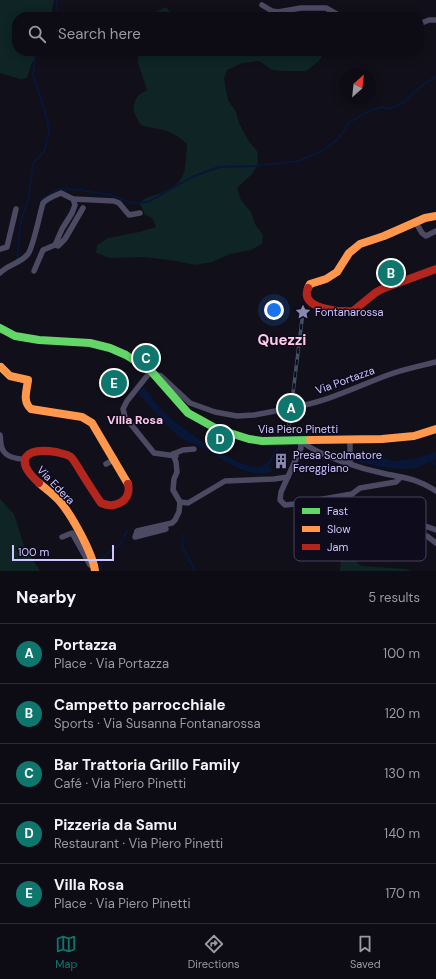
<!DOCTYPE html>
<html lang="en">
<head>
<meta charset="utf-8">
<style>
	body { margin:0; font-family:"DM Sans",sans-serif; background:#16141c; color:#f1f3f6 }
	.compass { position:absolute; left:340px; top:68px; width:36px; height:36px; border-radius:50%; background:#0d0b13; box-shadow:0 2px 10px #0003; rotate:27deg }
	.scale { position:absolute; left:12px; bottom:10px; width:102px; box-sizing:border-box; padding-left:4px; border:2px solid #cec7ff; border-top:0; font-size:11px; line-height:14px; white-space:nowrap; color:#cec7ff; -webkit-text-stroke:3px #0e0b1d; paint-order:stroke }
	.you { position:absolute; left:274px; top:310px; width:14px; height:14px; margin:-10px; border:3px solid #fff; border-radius:50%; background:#1a73e8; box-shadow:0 0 0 6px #1a73e833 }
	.badge { display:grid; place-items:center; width:26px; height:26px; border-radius:50%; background:#0f766e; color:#fff; font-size:13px; font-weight:700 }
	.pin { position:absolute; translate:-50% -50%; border:2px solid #fff; box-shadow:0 1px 4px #0006 }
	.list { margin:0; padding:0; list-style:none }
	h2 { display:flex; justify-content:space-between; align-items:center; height:52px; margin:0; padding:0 16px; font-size:17px }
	h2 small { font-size:13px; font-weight:400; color:#9a9ba0 }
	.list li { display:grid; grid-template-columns:26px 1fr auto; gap:12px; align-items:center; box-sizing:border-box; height:60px; padding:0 16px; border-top:1px solid #2d2b33 }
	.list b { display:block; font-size:15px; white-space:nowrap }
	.list p { margin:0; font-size:13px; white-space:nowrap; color:#9a9ba0 }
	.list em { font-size:13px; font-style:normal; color:#9a9ba0 }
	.icon { flex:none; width:22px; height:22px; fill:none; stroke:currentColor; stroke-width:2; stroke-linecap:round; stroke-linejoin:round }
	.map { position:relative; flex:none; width:436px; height:571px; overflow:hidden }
	.search { position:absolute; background:#0d0b13; box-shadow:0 2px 10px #0003; left:12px; right:12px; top:12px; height:44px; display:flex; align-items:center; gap:10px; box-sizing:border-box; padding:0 14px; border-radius:16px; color:#9a9ba0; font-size:15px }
	.sheet { height:352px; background:#0d0b13 }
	nav { display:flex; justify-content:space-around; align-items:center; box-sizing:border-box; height:56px; border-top:1px solid #2d2b33; background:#0d0b13; font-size:11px; color:#9a9ba0 }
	nav a { display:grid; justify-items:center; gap:2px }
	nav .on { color:#0f766e }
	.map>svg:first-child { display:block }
	.green { fill:#0e2425 }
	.water { fill:#081737 }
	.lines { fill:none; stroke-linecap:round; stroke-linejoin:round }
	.stream { stroke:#081737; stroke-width:2 }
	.street { stroke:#4b4a62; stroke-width:5.5 }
	.fast { stroke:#63d668; stroke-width:8 }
	.slow { stroke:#ff974d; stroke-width:8 }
	.jam { stroke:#b3261e; stroke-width:8 }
	.rail-casing { stroke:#3e5263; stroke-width:3.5 }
	.rail { stroke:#0e0b1d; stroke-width:2; stroke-dasharray:6; stroke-linecap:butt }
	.street-bridge { stroke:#4b4a62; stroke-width:5.5 }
	.labels { text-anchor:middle; stroke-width:3; stroke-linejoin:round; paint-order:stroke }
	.poi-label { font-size:11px; fill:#cec7ff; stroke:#0e0b1d; text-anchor:start }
	.street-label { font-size:11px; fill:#cec7ff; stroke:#0e0b1d }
	.neighbourhood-label { font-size:12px; font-weight:bold; fill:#ffc9ea; stroke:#0e0b1d }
	.district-label { font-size:15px; font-weight:bold; fill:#ffc9ea; stroke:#0e0b1d }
	.key { fill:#0e0b1d; stroke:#484361; stroke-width:1 }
	.key-label { font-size:11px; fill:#cec7ff }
</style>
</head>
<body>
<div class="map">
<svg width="436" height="571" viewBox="0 0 436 571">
	<rect width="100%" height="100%" fill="#110f19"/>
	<g class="green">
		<polygon points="0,0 54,0 51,17 17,17 17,51 39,51 31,65 27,78 20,79 0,73"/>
		<polygon points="166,7 174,17 146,17"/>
		<path d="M138 51H230L234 53 249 51H326L319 61 306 71H284L272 70 259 61 243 63 227 70 224 79 228 100 236 112 239 123 248 140 257 151 258 164 252 174 237 188 241 200 251 212 255 224 263 235 262 244 251 250 230 254 212 262 195 265 176 261 145 257 110 258 96 253 97 245 108 238 139 232 156 227 152 218 145 215 140 204C144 198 148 197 155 195 187 184 185 174 187 144 170 128 162 131 141 125 135 116 129 105 139 95 141 93 145 92 147 90L138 63Z"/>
		<polygon points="399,263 404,276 383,283 378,270"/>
		<polygon points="0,499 14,514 24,546 40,571 0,571"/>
		<polygon points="345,556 352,557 361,566 406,569 411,571 340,571 341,560"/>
	</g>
	<g class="water">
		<path d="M144 387C151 396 158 407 167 415 181 428 245 474 262 466 269 463 273 453 277 447H280L269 466 273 471C248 481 224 459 203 448 195 444 185 442 178 436 164 423 151 407 138 393Z"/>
		<path d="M360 452 395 461 417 458 436 452V459L420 466 419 468C398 471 377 467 357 461Z"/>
	</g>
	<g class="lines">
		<g class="stream">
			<polyline points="54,17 57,6 57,0"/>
			<polyline points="41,199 59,189 80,190 111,195 131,203 148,202 192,177 219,167 255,166 298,161 320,152 337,140 349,123 365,113 381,107 389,109 405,102 416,90 436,76"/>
			<polyline points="17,259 21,221 28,200 33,164 44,151 49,133 47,119 33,74 36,51"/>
			<polyline points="429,460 436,465"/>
			<polyline points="183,535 182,546 195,571"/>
			<polyline points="101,571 101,559 120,544 127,531"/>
		</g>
		<g class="street">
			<polyline points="262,5 272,11 278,12 301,8 326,8 342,17"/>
			<polyline points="419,24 429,20 436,20"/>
			<polyline points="73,199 114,201 119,203 129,215 140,213"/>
			<polyline points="416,223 422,233 426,236 436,231"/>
			<polyline points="0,249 7,247 16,209"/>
			<polyline points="34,271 43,250 55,245"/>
			<path d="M0 273C8 264 20 264 28 254 33 248 40 213 43 203 48 198 54 196 61 193L73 199 75 205 72 213 62 229 55 245 58 246 65 239 83 208"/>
			<polyline points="151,371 127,401 123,409 125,417 154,453 176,456"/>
			<polyline points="154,374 161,376 190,403 215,412 237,416 254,415 286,409"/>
			<path d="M294 407C327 402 358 386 388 375 404 369 420 366 436 362"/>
			<path d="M0 435C1 439 0 444 2 448 5 457 17 459 25 459"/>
			<polyline points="300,440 301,448 281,492 280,500 285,505 295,504 352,494 360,488 396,482 401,477"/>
			<path d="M300 440C318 456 362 469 386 474 407 478 417 479 436 491"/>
			<polyline points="173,454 183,450 194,449"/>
			<polyline points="106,464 115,459"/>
			<polyline points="350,464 350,440"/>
			<polyline points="180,502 188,503 225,481 274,479 288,477"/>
			<polyline points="166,529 135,537 137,531 172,523 175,520 179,512 180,502 173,490 174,479 177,472 176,462 173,454"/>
			<path d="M436 530C410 519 394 523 369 534L371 537 375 539 415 532 427 536 436 543"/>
			<polyline points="62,537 72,533 90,565 93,565"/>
		</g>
		<polyline class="fast" points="0,328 15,336 39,340 90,343 110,348 126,355 151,371 188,413 217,429 249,439 262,441 310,440"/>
		<g class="slow">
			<polyline points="308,288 310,284 326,279 337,272 349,253 360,244 384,236 425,218 436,216"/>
			<path d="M1 367 10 376 28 380C27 390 22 401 31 409L82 417 92 423 128 484"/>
			<polyline points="310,440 382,439 414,436 436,429"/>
			<path d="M39 483C47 490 56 496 62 504 73 518 93 554 95 571"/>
		</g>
		<g class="jam">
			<path d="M308 288C299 309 340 312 353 311L375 293 382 289 436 269"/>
			<path d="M39 483C13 460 25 447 56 452 60 453 67 454 71 457 73 459 76 464 78 467 85 479 93 491 101 503 115 509 132 501 128 484"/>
		</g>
		<defs>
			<polyline id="rail" points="289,425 303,312"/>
		</defs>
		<use href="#rail" class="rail-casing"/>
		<use href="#rail" class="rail"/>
		<polyline class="street-bridge" points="286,409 294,407"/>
	</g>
	<defs>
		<symbol id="sight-bare" viewBox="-9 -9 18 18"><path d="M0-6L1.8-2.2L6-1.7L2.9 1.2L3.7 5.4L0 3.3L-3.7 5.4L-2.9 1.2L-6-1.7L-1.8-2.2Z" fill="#8c87ae" stroke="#0e0b1d" stroke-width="2.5" paint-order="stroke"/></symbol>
		<symbol id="building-bare" viewBox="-9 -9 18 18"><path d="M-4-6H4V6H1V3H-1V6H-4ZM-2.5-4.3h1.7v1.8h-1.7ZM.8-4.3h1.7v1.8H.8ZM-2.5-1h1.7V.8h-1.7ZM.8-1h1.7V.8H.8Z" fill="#8c87ae" stroke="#0e0b1d" stroke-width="2.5" paint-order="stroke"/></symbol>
	</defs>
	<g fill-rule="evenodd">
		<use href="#sight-bare" x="292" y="301" width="22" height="22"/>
		<use href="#building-bare" x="270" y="450" width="22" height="22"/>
	</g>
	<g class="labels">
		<g class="poi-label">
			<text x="315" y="316">Fontanarossa</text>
			<text x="293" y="459">Presa Scolmatore<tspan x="293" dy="13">Fereggiano</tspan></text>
		</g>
		<g class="street-label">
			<text transform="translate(345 380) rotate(-20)" y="4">Via Portazza</text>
			<text x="298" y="433">Via Piero Pinetti</text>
			<text transform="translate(56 485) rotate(46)" y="4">Via Edera</text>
		</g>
		<g class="neighbourhood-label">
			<text x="135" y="424">Villa Rosa</text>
		</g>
		<g class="district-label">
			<text x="282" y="345">Quezzi</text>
		</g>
	</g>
	<rect x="294" y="497" width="132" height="64" rx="6" class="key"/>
	<rect x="302" y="508" width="18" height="6" fill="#63d668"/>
	<rect x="302" y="526" width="18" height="6" fill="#ff974d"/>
	<rect x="302" y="544" width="18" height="6" fill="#b3261e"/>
	<g class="key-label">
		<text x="327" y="515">Fast</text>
		<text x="327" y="533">Slow</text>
		<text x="327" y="551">Jam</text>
	</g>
</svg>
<svg class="compass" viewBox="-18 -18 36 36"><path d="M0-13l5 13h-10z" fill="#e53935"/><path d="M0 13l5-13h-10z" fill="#9a9ba0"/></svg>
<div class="scale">100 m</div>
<div class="you"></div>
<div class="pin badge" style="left:291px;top:408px">A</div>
<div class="pin badge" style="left:391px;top:273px">B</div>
<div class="pin badge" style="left:146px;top:358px">C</div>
<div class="pin badge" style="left:220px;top:439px">D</div>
<div class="pin badge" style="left:114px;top:383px">E</div>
<div class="search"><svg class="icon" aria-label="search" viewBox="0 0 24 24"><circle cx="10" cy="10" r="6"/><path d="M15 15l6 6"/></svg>Search here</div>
</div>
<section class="sheet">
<h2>Nearby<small>5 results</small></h2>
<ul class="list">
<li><span class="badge">A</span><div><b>Portazza</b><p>Place · Via Portazza</p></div><em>100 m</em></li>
<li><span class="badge">B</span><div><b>Campetto parrocchiale</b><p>Sports · Via Susanna Fontanarossa</p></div><em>120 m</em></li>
<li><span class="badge">C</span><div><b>Bar Trattoria Grillo Family</b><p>Café · Via Piero Pinetti</p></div><em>130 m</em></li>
<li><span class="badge">D</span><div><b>Pizzeria da Samu</b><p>Restaurant · Via Piero Pinetti</p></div><em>140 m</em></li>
<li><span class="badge">E</span><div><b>Villa Rosa</b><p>Place · Via Piero Pinetti</p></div><em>170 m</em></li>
</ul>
</section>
<nav>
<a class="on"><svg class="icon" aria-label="map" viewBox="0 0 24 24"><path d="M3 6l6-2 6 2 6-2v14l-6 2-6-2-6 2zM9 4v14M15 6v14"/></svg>Map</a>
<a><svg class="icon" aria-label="directions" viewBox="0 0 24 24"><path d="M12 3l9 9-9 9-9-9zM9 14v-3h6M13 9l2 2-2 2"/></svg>Directions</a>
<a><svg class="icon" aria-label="saved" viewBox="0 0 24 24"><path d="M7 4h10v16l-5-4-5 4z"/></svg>Saved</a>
</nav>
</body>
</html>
